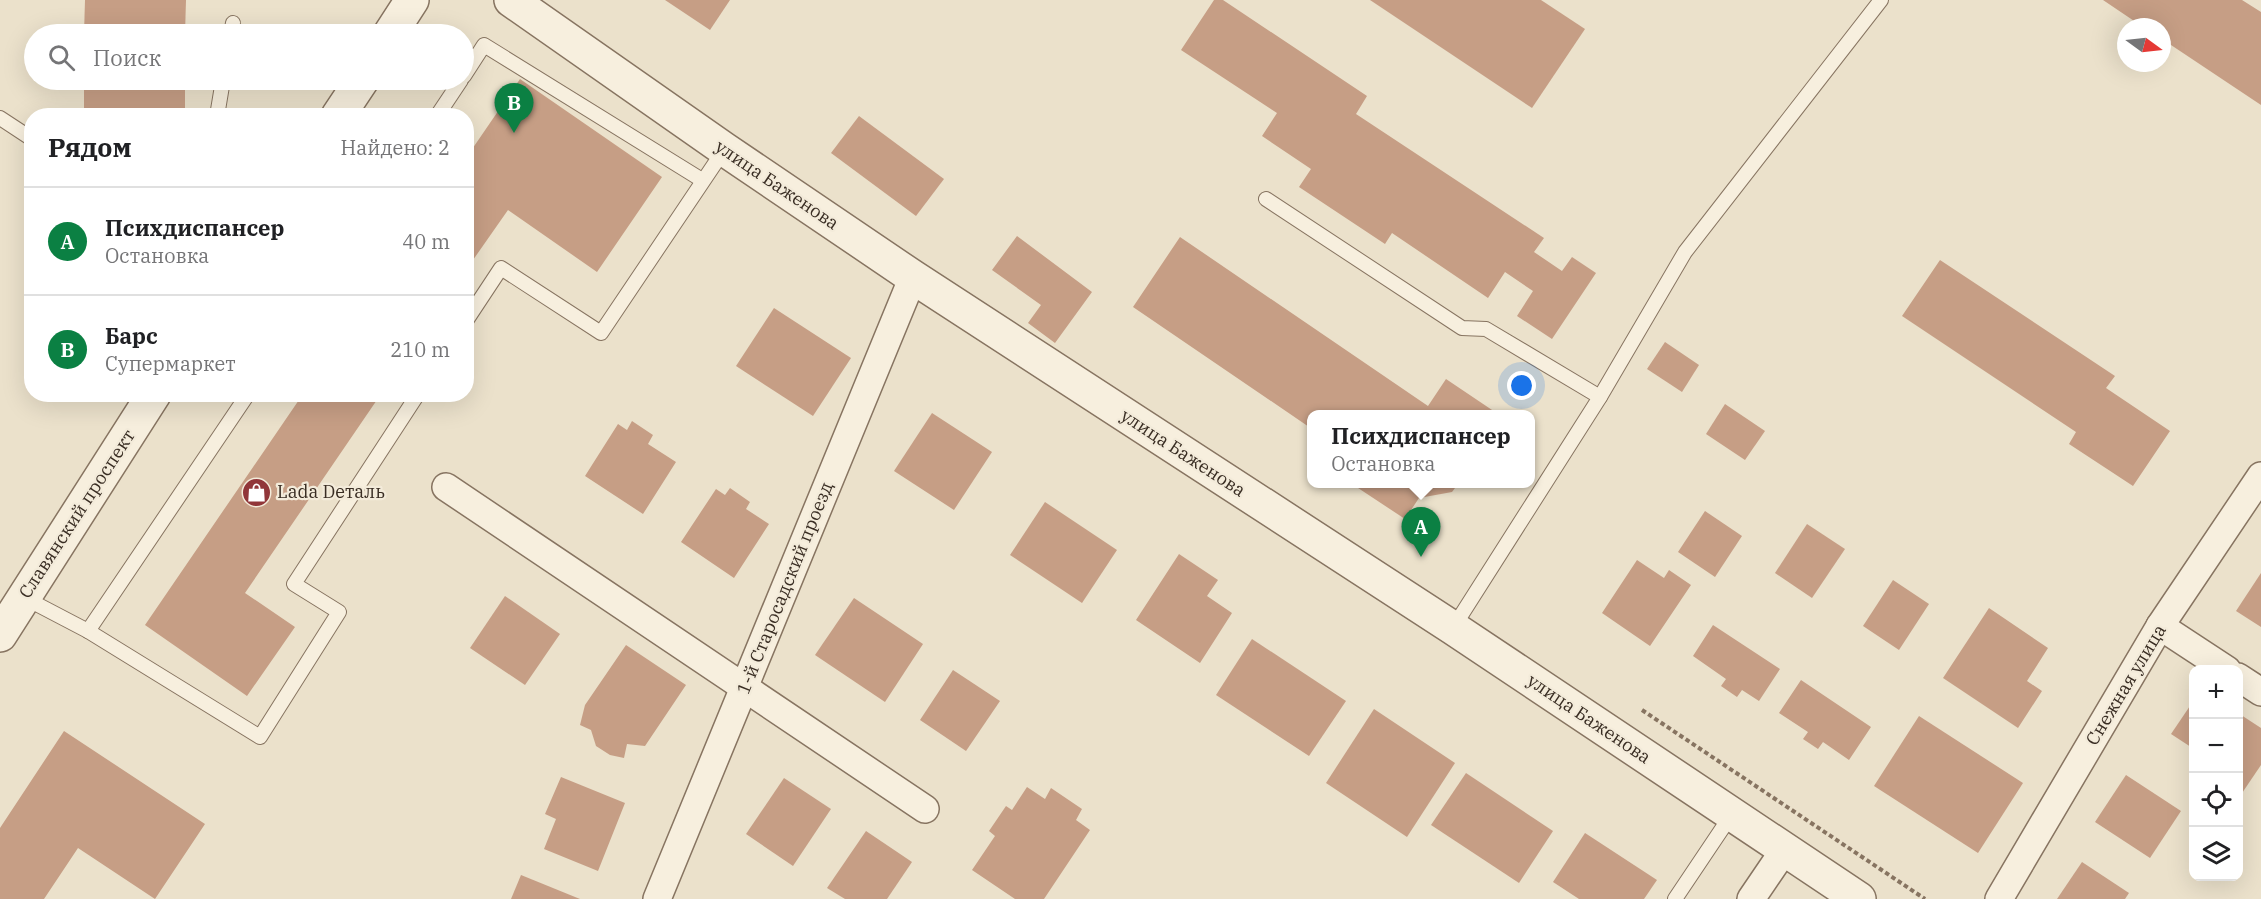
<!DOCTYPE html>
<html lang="ru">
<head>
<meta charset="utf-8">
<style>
	body { margin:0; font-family:"IBM Plex Serif",serif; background:#f6f6f6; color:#202124 }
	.controls { position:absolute; right:18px; bottom:18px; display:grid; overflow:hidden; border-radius:12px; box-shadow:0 6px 24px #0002 }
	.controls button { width:54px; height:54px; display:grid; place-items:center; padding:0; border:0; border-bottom:2px solid #e0e0e0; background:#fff; color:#202124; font:30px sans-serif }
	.compass { position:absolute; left:2117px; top:18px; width:54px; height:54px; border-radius:50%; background:#fff; box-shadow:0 6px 24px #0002; rotate:105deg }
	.you { position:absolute; left:1522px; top:386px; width:21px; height:21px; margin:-15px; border:4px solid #fff; border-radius:50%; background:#1a73e8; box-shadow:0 0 0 9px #1a73e833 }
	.badge { display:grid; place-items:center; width:39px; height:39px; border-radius:50%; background:#0b8043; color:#fff; font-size:20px; font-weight:700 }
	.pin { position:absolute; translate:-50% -50px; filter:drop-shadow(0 2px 3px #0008) }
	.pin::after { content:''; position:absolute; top:32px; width:21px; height:18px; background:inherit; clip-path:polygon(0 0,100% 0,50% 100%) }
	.popup { position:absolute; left:1307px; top:410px; width:228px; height:78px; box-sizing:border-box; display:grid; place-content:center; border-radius:12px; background:#fff; filter:drop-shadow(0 2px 4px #0005); font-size:20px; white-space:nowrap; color:#757577 }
	.popup b { font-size:22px; color:#202124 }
	.popup::after { content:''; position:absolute; left:50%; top:100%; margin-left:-12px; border:12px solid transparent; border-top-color:#fff }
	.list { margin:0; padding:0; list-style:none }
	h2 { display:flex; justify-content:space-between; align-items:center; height:78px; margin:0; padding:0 24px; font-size:26px }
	h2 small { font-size:20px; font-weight:400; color:#757577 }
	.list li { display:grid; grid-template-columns:39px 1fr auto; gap:18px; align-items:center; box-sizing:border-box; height:108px; padding:0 24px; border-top:2px solid #e0e0e0 }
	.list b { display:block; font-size:22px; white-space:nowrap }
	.list p { margin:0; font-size:20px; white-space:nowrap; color:#757577 }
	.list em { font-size:20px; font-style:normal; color:#757577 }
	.icon { flex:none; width:33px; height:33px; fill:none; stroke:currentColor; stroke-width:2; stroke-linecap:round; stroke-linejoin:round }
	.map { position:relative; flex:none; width:2261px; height:899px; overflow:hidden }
	.search { position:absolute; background:#fff; box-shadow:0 6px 24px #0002; left:24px; top:24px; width:450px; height:66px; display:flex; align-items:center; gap:15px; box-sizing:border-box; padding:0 21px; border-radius:33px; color:#757577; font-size:22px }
	.panel { position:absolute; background:#fff; box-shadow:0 6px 24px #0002; left:24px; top:108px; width:450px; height:294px; border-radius:24px }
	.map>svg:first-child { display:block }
	.building { fill:#c69e85 }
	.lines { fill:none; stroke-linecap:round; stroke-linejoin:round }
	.service-casing { stroke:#877461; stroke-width:16 }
	.minor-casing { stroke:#877461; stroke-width:30 }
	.tertiary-casing { stroke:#877461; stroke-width:36 }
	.path { stroke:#877461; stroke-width:4; stroke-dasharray:4.5 3; stroke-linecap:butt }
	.service { stroke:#f7efde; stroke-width:14 }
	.minor { stroke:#f7efde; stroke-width:27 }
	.tertiary { stroke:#f7efde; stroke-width:33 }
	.labels { text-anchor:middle; stroke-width:4.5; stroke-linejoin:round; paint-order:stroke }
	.street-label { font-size:18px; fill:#392d23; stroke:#f3ebda }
	.poi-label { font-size:18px; fill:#392d23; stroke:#f3ebda; text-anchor:start }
</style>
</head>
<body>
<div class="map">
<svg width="2261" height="899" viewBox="0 0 2261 899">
	<rect width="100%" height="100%" fill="#ebe1cb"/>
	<g class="building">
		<polygon points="85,0 186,0 185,34 84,34"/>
		<polygon points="665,0 730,0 710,30"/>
		<polygon points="1214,0 1223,0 1367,96 1356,114 1544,238 1534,252 1562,271 1572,257 1596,273 1552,339 1517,316 1533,291 1505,272 1488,298 1392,233 1385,244 1299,187 1311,169 1262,136 1277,113 1181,50"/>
		<polygon points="1370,0 1541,0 1585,29 1532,108"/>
		<polygon points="2103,0 2242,0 2261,12 2261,105 2162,39 2162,27 2143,27"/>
		<polygon points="520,79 662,177 597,272 508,210 466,270 466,158"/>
		<rect x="84" y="80" width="101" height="36"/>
		<polygon points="859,116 944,179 916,216 831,153"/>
		<polygon points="1017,236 1092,292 1055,343 1028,323 1041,305 992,270"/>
		<polygon points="1180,237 1428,406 1446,379 1498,414 1312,414 1312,429 1133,307"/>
		<polygon points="1940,260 2115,376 2106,388 2170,431 2133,486 2069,444 2076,432 1902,316"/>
		<polygon points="774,308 851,358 813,416 736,366"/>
		<polygon points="1665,342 1699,365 1682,392 1647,369"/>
		<polygon points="303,394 381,394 245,593 295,627 247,696 145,625"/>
		<polygon points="1725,404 1765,431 1745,460 1706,434"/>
		<polygon points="932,413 992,452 954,510 894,471"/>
		<polygon points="632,421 653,435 648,444 676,462 643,514 585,476 618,424 627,430"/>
		<polygon points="1352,484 1458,484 1452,492 1419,498 1405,519"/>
		<polygon points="730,488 750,502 746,509 769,524 734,578 681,542 716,489 725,495"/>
		<polygon points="1045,502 1117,550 1082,603 1010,555"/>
		<polygon points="1705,511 1742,536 1715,577 1678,552"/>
		<polygon points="1807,524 1845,549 1812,598 1775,573"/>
		<polygon points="1179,554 1218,580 1207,596 1232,613 1200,663 1136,620"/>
		<polygon points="1637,560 1664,578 1669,570 1691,585 1650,646 1602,613"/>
		<polygon points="2261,573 2261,627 2236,611"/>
		<polygon points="1893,580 1929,604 1899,650 1863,626"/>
		<polygon points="505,596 560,634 525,685 470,648"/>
		<polygon points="854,598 923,644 885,702 815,655"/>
		<polygon points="1989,608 2048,648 2027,681 2042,691 2018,728 1943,678"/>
		<polygon points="1713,625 1780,669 1759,701 1742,690 1737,697 1721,686 1726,679 1693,656"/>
		<polygon points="1252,639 1346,701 1309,756 1216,695"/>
		<polygon points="626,645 686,685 645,746 627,744 624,758 610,755 596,746 591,730 580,725 585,705"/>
		<polygon points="953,670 1000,701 966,751 920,720"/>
		<polygon points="1801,680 1871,727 1849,760 1823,742 1818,749 1803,739 1808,732 1779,713"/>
		<polygon points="2194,700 2194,749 2171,734"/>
		<polygon points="1374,709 1455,763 1407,837 1326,783"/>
		<polygon points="2238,713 2261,728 2261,765 2238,799"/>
		<polygon points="1919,716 2023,783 1978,853 1874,786"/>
		<polygon points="64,731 205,824 155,899 78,848 44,899 0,899 0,828"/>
		<polygon points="1466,773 1553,831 1519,883 1431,825"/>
		<polygon points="2126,775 2181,811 2150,858 2095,822"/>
		<polygon points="561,777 625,803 598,871 544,849 556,819 545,814"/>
		<polygon points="784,778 831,809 793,866 746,834"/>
		<polygon points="1027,787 1045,799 1051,788 1082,809 1076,820 1090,830 1044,899 1015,899 972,870 995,836 989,831 1006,806 1012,810"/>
		<polygon points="866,831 912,862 887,899 845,899 827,888"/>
		<polygon points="1585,833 1657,880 1644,899 1579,899 1553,882"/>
		<polygon points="2082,862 2129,893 2125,899 2057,899"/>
		<polygon points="521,875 580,899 511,899"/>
	</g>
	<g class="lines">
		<defs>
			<g id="service">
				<polyline points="231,34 233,23"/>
				<polyline points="464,76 484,45 702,180"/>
				<polyline points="217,116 223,80"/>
				<polyline points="437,116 461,80"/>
				<polyline points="0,118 32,139"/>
				<polyline points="1266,199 1462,328 1486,329 1600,397"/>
				<polyline points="466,321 501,268 601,333 724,150"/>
				<polyline points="23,597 88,631 260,737 339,612 294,584 418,394"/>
				<polyline points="1453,628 1600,397 1685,252 1881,0"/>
				<polyline points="88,631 248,394"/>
				<polyline points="1675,899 1732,814"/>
			</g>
			<g id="minor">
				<polyline points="446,487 925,809"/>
				<polyline points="2160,626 2227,670"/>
				<polyline points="2238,677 2261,692"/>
				<polyline points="657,899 913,277"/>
				<polyline points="1751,899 1785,849"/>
				<polyline points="1999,899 2160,626 2261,476"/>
			</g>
			<g id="tertiary">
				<polyline points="511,0 724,149 913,277 1453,628 1859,899"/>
				<polyline points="390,34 412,0"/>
				<polyline points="338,116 362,80"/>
				<polyline points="0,635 154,394"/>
			</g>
		</defs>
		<use href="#service" class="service-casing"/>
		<use href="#minor" class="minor-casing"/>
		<use href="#tertiary" class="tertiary-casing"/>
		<g class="path">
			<polyline points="435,26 449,34"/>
			<polyline points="1642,710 1925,899"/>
		</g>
		<use href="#service" class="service"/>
		<use href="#minor" class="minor"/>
		<use href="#tertiary" class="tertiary"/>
	</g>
	<defs>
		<symbol id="shop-disc" viewBox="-11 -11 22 22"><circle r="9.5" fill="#913639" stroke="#f3ebda"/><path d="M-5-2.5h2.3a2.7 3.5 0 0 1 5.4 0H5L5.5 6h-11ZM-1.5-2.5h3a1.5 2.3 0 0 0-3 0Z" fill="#fff"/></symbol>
	</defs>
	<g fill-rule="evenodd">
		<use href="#shop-disc" x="240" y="476" width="33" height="33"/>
	</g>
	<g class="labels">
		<g class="street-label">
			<text transform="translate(777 185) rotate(34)" y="6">улица Баженова</text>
			<text transform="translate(1183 453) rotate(33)" y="6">улица Баженова</text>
			<text transform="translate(77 514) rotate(-57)" y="6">Славянский проспект</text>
			<text transform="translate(785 588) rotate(-68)" y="6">1-й Старосадский проезд</text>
			<text transform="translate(2126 685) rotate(-59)" y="6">Снежная улица</text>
			<text transform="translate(1589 719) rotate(34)" y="6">улица Баженова</text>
		</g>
		<g class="poi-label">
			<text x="277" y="498">Lada Dеталь</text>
		</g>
	</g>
</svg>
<div class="controls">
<button>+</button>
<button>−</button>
<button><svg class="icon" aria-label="locate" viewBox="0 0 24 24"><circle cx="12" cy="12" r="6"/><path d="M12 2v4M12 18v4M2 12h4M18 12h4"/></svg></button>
<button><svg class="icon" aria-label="layers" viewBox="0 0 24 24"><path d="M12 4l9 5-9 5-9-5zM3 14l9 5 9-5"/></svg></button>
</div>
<svg class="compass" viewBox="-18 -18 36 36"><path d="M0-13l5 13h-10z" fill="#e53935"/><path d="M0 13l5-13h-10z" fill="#757577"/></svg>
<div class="you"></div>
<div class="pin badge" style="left:1421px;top:557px">A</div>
<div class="popup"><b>Психдиспансер</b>Остановка</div>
<div class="pin badge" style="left:514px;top:133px">B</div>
<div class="search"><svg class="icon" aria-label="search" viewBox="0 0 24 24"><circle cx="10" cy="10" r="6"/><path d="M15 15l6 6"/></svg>Поиск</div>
<section class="panel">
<h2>Рядом<small>Найдено: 2</small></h2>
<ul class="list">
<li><span class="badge">A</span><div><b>Психдиспансер</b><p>Остановка</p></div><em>40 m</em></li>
<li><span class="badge">B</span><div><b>Барс</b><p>Супермаркет</p></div><em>210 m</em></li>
</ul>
</section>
</div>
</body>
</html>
